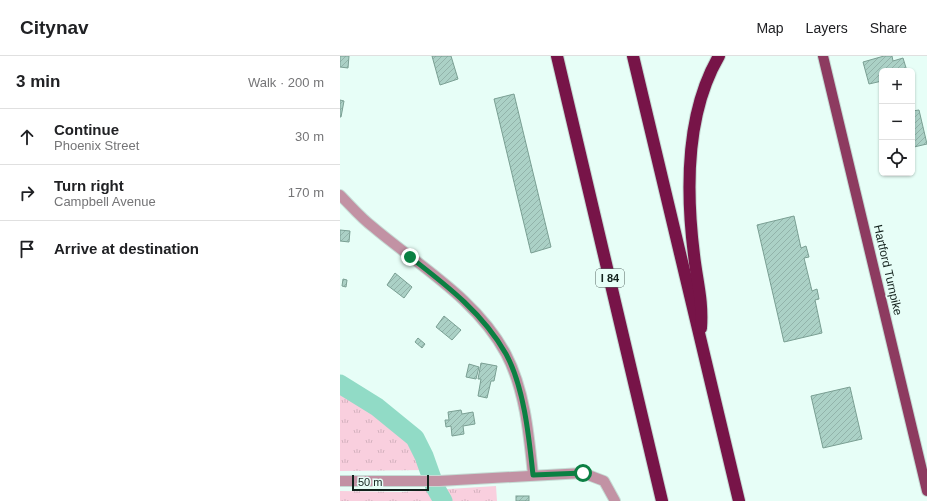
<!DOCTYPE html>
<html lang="en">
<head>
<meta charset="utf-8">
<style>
	body { margin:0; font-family:Arial,sans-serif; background:#f2f2f2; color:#202124 }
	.controls { position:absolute; right:12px; top:12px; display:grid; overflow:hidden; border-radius:6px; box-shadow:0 1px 3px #0004 }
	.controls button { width:36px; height:36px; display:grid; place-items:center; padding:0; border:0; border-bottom:1px solid #e0e0e0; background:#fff; color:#202124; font:20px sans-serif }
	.scale { position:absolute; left:12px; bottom:10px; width:77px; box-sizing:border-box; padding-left:4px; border:2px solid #12211c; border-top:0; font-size:11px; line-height:14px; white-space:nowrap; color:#12211c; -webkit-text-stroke:3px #e7fef7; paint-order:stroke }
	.stop { position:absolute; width:12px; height:12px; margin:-9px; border:3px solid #0b8043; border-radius:50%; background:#fff }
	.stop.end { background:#0b8043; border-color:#fff; box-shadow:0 1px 4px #0008 }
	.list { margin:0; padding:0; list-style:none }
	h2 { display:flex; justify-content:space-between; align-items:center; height:52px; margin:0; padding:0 16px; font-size:17px }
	h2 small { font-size:13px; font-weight:400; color:#757577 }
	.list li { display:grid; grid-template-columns:26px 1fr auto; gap:12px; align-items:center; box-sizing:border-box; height:56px; padding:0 16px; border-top:1px solid #e0e0e0 }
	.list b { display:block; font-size:15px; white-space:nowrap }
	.list p { margin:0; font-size:13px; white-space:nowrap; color:#757577 }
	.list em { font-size:13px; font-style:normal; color:#757577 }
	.icon { flex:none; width:22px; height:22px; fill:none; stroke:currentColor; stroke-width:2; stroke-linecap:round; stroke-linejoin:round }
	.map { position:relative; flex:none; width:587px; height:445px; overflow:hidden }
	header { display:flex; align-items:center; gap:24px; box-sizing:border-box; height:56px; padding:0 20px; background:#fff; border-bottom:1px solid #e0e0e0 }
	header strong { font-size:19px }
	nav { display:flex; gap:22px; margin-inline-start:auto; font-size:14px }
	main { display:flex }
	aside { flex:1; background:#fff }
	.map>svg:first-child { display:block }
	.grass { fill:url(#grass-tufts) }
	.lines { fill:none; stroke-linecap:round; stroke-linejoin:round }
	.river { stroke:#91dbc6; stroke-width:19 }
	.building { fill:url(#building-hatch); stroke:#7a9f93 }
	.minor-casing { stroke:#c5dbd4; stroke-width:12 }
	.major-casing { stroke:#c5dbd4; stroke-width:12 }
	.highway-casing { stroke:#c5dbd4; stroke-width:14 }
	.minor { stroke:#c292a4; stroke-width:10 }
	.major { stroke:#8d3b60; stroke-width:10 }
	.highway { stroke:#771448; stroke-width:12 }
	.route { stroke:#0b8043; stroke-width:5 }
	.labels { text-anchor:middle; stroke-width:3.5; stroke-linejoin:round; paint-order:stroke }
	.shield { fill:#e7fef7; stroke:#52635e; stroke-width:1 }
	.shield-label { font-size:11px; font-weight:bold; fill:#12211c }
	.street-label { font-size:12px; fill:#12211c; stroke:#e7fef7 }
</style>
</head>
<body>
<header>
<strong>Citynav</strong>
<nav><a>Map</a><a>Layers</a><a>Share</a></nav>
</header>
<main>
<aside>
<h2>3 min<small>Walk · 200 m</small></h2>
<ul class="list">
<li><svg class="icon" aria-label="ahead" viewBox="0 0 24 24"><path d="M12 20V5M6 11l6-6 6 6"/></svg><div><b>Continue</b><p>Phoenix Street</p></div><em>30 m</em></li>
<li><svg class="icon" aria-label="right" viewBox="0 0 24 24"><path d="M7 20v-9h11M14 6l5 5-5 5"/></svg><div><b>Turn right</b><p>Campbell Avenue</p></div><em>170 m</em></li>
<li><svg class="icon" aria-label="arrive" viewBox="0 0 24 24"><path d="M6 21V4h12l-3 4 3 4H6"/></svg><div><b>Arrive at destination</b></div></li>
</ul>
</aside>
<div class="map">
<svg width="587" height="445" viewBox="0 0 587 445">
	<defs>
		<pattern id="grass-tufts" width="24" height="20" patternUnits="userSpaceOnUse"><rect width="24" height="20" fill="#f9cfde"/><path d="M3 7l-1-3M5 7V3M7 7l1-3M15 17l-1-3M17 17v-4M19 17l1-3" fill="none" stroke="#d4b1be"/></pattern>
		<pattern id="building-hatch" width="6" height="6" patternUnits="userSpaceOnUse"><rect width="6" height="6" fill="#abd1c6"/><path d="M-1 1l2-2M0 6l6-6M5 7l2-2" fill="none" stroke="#92b3aa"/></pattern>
	</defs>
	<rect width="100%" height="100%" fill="#e7fef7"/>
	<g class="grass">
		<path d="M0 330C28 342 68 368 82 396 85 402 86 409 88 414L0 415Z"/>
		<polygon points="156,430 157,445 0,445 0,435 61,436"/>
	</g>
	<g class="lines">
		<polyline class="river" points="0,328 37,351 75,382 84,400 95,431 103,445"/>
	</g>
	<g class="building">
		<polygon points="0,0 9,0 8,12 0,11"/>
		<polygon points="92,0 111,0 118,23 100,29"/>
		<polygon points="544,0 552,0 553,5 563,2 567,15 542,15 542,25 529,28 523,6"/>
		<polygon points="174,38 211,191 191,197 154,43"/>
		<polygon points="0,44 4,45 1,61 0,61"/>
		<polygon points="579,54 587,88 574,91 574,95 572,96 572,55"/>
		<polygon points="454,160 461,192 466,190 469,201 464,202 472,235 477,233 479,243 475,244 482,277 444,286 417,169"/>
		<polygon points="0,174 10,175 9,186 0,185"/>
		<polygon points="55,217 72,231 64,242 47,229"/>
		<polygon points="3,223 7,224 6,231 2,230"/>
		<polygon points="104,260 121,274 112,284 96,271"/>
		<polygon points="78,282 85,288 82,292 75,286"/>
		<polygon points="141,307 157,310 154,325 151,325 147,342 138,340 141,323 138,323"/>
		<polygon points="129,308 139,311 136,323 126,321"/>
		<polygon points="510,331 522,383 483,392 471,340"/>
		<polygon points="121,354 122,358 133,356 135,368 123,370 124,378 112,380 111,370 106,371 105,364 109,364 108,356"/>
		<rect x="176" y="440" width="13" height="5"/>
	</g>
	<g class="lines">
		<defs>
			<g id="minor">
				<path d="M0 139C11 150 21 162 33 171 79 210 137 243 166 298 185 334 189 379 193 419"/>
				<polyline points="0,425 99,425 243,417 264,425 275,445"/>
			</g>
			<polyline id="major" points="483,0 587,435"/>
			<g id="highway">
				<polyline points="217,0 322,445"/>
				<polyline points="293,0 399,445"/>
				<path d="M361 272C363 244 357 226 354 199 346 135 345 58 379 0"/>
			</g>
		</defs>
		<use href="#minor" class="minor-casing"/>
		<use href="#major" class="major-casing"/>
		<use href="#highway" class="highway-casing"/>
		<use href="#minor" class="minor"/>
		<use href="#major" class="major"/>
		<use href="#highway" class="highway"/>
	</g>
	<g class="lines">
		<path class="route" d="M70 201C106 229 143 257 166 298 184 331 189 381 193 419L243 417"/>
	</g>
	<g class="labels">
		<rect class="shield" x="256" y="213" width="28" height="18" rx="3"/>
		<g class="shield-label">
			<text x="270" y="226">I 84</text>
		</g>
		<g class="street-label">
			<text transform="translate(548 214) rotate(77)" y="4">Hartford Turnpike</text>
		</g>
	</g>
</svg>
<div class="controls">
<button>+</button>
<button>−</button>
<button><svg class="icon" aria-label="locate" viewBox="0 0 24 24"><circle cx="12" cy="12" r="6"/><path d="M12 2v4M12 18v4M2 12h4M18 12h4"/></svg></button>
</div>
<div class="scale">50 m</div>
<div class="stop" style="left:243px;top:417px"></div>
<div class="stop end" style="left:70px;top:201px"></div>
</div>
</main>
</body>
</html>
